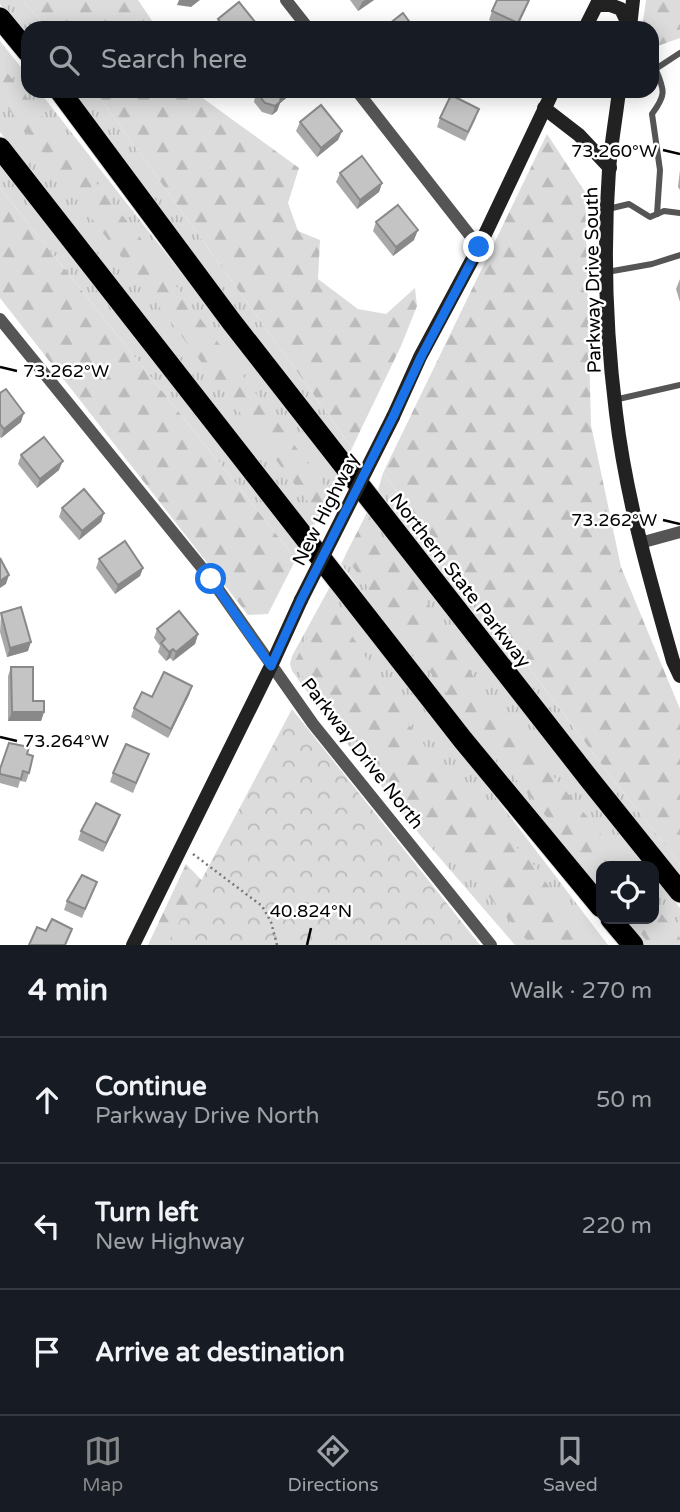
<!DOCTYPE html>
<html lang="en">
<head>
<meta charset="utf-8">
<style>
	body { margin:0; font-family:"Varela Round",sans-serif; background:#20242c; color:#f1f3f6 }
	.controls { position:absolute; right:21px; bottom:21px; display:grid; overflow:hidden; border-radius:14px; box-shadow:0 4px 18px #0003 }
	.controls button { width:63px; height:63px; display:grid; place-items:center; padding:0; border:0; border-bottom:2px solid #363941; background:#171b24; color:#f1f3f6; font:35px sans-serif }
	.stop { position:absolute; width:21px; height:21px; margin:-16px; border:5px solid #1a73e8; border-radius:50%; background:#fff }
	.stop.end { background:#1a73e8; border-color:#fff; box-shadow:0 2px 7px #0008 }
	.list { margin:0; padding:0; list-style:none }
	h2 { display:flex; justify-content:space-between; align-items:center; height:91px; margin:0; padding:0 28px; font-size:30px }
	h2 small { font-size:23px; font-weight:400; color:#9ea1a6 }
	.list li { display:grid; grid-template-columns:46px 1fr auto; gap:21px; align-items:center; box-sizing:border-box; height:126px; padding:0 28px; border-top:2px solid #363941 }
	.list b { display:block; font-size:26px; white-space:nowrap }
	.list p { margin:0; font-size:23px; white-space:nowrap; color:#9ea1a6 }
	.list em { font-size:23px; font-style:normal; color:#9ea1a6 }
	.icon { flex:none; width:38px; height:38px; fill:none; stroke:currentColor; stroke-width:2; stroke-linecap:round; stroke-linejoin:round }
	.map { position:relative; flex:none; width:680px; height:945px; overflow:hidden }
	.search { position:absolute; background:#171b24; box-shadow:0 4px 18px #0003; left:21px; right:21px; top:21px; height:77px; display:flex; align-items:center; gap:18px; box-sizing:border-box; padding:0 24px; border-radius:21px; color:#9ea1a6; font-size:26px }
	.sheet { height:469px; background:#171b24 }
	nav { display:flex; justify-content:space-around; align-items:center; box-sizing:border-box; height:98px; border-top:2px solid #363941; background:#171b24; font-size:19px; color:#9ea1a6 }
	nav a { display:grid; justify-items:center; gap:4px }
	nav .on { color:#858687 }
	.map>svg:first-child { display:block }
	.grass { fill:url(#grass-tufts) }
	.forest { fill:url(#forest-firs) }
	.park { fill:url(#park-crowns) }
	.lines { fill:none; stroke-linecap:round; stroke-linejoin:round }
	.highway-casing { stroke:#dbdbdb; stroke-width:23 }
	.path { stroke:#777; stroke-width:2.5; stroke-dasharray:2 3.5; stroke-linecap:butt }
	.lane { stroke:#555; stroke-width:6 }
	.street { stroke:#555; stroke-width:12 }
	.secondary { stroke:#222; stroke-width:14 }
	.highway { stroke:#000; stroke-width:21 }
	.secondary-bridge { stroke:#222; stroke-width:14 }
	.wall { fill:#a9a9a9 }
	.shaded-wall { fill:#898989 }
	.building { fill:#c4c4c4; stroke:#898989; stroke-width:2 }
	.route { stroke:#1a73e8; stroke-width:9 }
	.ticks { fill:none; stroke:#000; stroke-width:2.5 }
	.labels { text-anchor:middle; stroke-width:5; stroke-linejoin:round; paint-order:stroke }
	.street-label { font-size:19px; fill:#000; stroke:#fff }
	.ticks-label { font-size:18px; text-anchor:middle; fill:#000; stroke:#fff; stroke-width:5; stroke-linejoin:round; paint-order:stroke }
</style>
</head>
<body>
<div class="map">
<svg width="680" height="945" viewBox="0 0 680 945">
	<defs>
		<pattern id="grass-tufts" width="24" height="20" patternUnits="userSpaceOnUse" patternTransform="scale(1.75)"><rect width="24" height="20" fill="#dcdcdc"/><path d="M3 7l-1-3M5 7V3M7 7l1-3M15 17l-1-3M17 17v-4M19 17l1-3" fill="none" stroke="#bbb"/></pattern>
		<pattern id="forest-firs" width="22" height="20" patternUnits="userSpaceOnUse" patternTransform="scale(1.75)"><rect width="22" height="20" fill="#dcdcdc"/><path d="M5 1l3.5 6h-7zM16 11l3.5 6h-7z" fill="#bbb"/></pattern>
		<pattern id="park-crowns" width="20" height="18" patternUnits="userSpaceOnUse" patternTransform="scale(1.75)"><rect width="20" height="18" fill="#dcdcdc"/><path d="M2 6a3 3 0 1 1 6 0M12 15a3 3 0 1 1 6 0" fill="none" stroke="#bbb"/></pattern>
	</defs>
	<rect width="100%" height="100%" fill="#fff"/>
	<g class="grass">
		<polygon points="0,0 23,0 46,28 28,28 28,39 0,4"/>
		<polygon points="0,41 28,76 28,91 39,91 339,475 311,531 0,132"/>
		<polygon points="69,91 95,91 352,448 348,457"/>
		<polygon points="0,165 301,549 296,559 0,188"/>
		<polygon points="383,473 608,773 680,864 680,878 378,490"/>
		<polygon points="369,509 647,866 601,866 601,898 466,731 341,564"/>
		<polygon points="332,583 608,945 515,945 420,835 320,709 292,671 290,664 292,656"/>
		<polygon points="654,874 680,908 680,945 639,945 618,919 654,919"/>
	</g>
	<g class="forest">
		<polygon points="23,0 138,0 157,28 46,28"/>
		<polygon points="646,0 680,0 680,38 652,48 652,28 642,28"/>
		<polygon points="0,64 139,236 330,493 318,515 0,98"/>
		<polygon points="95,91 193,91 299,168 288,203 298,231 320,240 318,279 358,309 386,314 415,288 417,306 401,346 352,448"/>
		<polygon points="547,134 585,192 591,425 621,567 680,709 680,864 608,773 383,473"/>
		<polygon points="0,188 296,559 268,614 248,615 0,298"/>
		<polygon points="366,515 417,586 468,667 486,700 514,729 590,820 625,866 601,866 601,884 441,687 345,556"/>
		<polygon points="328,598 407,722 450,780 535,866 588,945 531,945 403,798 293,665"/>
		<polygon points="186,864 238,918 233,945 148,945"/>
		<polygon points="654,904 680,938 680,945 650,945 629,919 654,919"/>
	</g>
	<polygon class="park" points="292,709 480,945 167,945"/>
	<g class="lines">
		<defs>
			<g id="highway">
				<polyline points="0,18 28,52"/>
				<polyline points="60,91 231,321 590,780 680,892"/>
				<polyline points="0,148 463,740 601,907"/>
				<polyline points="611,919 633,945"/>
			</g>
		</defs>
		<use href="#highway" class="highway-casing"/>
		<polyline class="path" points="193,854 262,906 271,922 277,945"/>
		<g class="lane">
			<polyline points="654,70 680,53"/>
			<path d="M656 70C665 91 666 95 652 114L660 170 657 214"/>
			<polyline points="608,209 629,204 650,217 664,211 680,213"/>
			<polyline points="607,272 652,264 680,255"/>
			<polyline points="614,400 680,385"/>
		</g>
		<g class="street">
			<polyline points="286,0 308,28"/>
			<polyline points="357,91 479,247"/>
			<polyline points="0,319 211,579 313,724 491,945"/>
			<polyline points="640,543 680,532"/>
		</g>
		<g class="secondary">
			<polyline points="597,5 610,5 621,9 630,28"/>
			<polyline points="630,27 633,0"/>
			<polyline points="585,28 599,0"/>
			<path d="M619 91C616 117 611 144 609 170 603 251 606 333 616 413 626 498 650 580 673 661L680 676"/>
			<polyline points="544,108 579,135 610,168"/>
			<polyline points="393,417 420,357 479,247 553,91"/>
			<polyline points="133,945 271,666 301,600"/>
		</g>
		<use href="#highway" class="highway"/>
		<polyline class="secondary-bridge" points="301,600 393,417"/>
	</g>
	<g class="wall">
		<polygon points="350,0 374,0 358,11"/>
		<polygon points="530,0 517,28 506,28 489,20 492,11"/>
		<polygon points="218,19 260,28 215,28"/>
		<polygon points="256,91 295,91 280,103 277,111 272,115 262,112 254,102"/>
		<polygon points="440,118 476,118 465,141 437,127"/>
		<polygon points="300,122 342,131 338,140 317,157 296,131"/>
		<polygon points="680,170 680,190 678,187"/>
		<polygon points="340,173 382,183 379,192 357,209 336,182"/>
		<polygon points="376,222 414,240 393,256 373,231"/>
		<polygon points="680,279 680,302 676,289"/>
		<polygon points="0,393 21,422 1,438 0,437"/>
		<polygon points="21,455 59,470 37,488 18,464"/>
		<polygon points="62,508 104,513 101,522 79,540 59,517"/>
		<polygon points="99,559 143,568 140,576 115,594 96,568"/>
		<polygon points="1,613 28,651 7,657 0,632"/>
		<polygon points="157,629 198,634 195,644 173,661 170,658 166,661 158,652 160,646 154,638"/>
		<polygon points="11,667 33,701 44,712 41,721 8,721 8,676"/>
		<polygon points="192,686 189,695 168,738 131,717 134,708"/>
		<polygon points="27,754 29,773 26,782 20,781 18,788 0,783 0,768"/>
		<polygon points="149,754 133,793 110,782 113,773"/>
		<polygon points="120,815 103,852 78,840 81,831"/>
		<polygon points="97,882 82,918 64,910 67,901"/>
	</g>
	<g class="shaded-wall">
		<polygon points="179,0 200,0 191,7 177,5"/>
		<polygon points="365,0 374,0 358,11 362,2"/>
		<polygon points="287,91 295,91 280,103 277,111 272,115 275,106 281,96"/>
		<polygon points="342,131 338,140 317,157 321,148"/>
		<polygon points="382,183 379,192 357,209 360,200"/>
		<polygon points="418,230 414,240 393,256 396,247"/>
		<polygon points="24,413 21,422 1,438 4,429"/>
		<polygon points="63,461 59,470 37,488 40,479"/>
		<polygon points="104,513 101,522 79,540 82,531"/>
		<polygon points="143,568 140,576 115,594 118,585"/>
		<polygon points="9,575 6,584 0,588 0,581"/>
		<polygon points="198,634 195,644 173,661 176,652"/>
		<polygon points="31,642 28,651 7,657 10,648"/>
		<polygon points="173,649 170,658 166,661 169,652"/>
		<polygon points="192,686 189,695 168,738 171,729"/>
		<polygon points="12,712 44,712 41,721 8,721"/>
		<polygon points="120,815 117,824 103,852 106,843"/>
	</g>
	<g class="building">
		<polygon points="497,0 529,0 518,23 492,11"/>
		<polygon points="239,2 260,28 225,28 218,19"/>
		<polygon points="403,13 414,28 384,28"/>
		<polygon points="257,91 287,91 281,96 280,102 275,106 265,103 257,93"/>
		<polygon points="451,95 479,109 468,132 440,118"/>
		<polygon points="321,105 342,131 321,148 300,122"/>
		<polygon points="362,156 382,183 360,200 340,173"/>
		<polygon points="398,205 418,230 396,247 376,222"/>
		<polygon points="6,389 24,413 4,429 0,424 0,393"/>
		<polygon points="44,437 63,461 40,479 21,455"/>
		<polygon points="84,489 104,513 82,531 62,508"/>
		<polygon points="125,541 143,568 118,585 99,559"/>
		<polygon points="0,558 9,575 0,581"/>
		<polygon points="21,607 31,642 10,648 1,613"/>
		<polygon points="179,611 198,634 176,652 173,649 169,652 161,643 165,639 157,629"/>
		<polygon points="11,667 33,667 33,701 44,701 44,712 12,712"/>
		<polygon points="164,672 192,686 171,729 134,708 142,692 152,697"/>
		<polygon points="9,743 29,747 27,754 33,756 29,773 23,771 21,779 0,774 0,769"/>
		<polygon points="126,744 149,754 136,783 113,773"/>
		<polygon points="96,803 120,815 106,843 81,831"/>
		<polygon points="82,875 97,882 85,909 67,901"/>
		<polygon points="52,919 72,929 65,945 29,945 37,927 46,931"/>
	</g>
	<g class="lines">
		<polyline class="route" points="211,579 271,666 301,600 393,417 421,357 479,247"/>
	</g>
	<path class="ticks" d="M663 150 680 154M0 367 17 371M663 520 680 524M0 737 17 741M307 945 311 928"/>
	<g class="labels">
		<g class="street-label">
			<text transform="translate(592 280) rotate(-91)" y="7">Parkway Drive South</text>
			<text transform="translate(325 509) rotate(-63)" y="7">New Highway</text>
			<text transform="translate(461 580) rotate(52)" y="7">Northern State Parkway</text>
			<text transform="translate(363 753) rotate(52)" y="7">Parkway Drive North</text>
		</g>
	</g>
	<g class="ticks-label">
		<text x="614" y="157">73.260°W</text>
		<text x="66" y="377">73.262°W</text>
		<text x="614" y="526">73.262°W</text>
		<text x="66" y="747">73.264°W</text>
		<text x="311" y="917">40.824°N</text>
	</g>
</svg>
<div class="controls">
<button><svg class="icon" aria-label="locate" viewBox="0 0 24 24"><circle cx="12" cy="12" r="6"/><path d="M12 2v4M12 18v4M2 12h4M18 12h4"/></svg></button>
</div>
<div class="stop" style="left:211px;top:579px"></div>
<div class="stop end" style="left:479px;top:247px"></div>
<div class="search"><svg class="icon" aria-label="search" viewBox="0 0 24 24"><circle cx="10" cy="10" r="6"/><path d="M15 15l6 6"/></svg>Search here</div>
</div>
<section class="sheet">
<h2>4 min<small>Walk · 270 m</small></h2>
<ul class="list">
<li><svg class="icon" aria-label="ahead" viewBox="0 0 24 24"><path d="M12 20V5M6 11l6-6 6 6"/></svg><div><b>Continue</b><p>Parkway Drive North</p></div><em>50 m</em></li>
<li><svg class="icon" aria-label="left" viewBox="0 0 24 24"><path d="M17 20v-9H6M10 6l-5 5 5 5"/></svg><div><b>Turn left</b><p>New Highway</p></div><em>220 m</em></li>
<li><svg class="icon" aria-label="arrive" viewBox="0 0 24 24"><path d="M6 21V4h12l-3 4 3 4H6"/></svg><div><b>Arrive at destination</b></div></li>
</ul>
</section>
<nav>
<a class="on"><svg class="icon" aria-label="map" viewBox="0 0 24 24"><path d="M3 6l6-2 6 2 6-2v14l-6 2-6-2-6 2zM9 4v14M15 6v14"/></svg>Map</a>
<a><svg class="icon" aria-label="directions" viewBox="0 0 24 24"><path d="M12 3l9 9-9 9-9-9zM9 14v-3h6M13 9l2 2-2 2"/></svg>Directions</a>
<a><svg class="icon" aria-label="saved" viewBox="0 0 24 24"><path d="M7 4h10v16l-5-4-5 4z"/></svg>Saved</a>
</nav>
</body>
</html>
